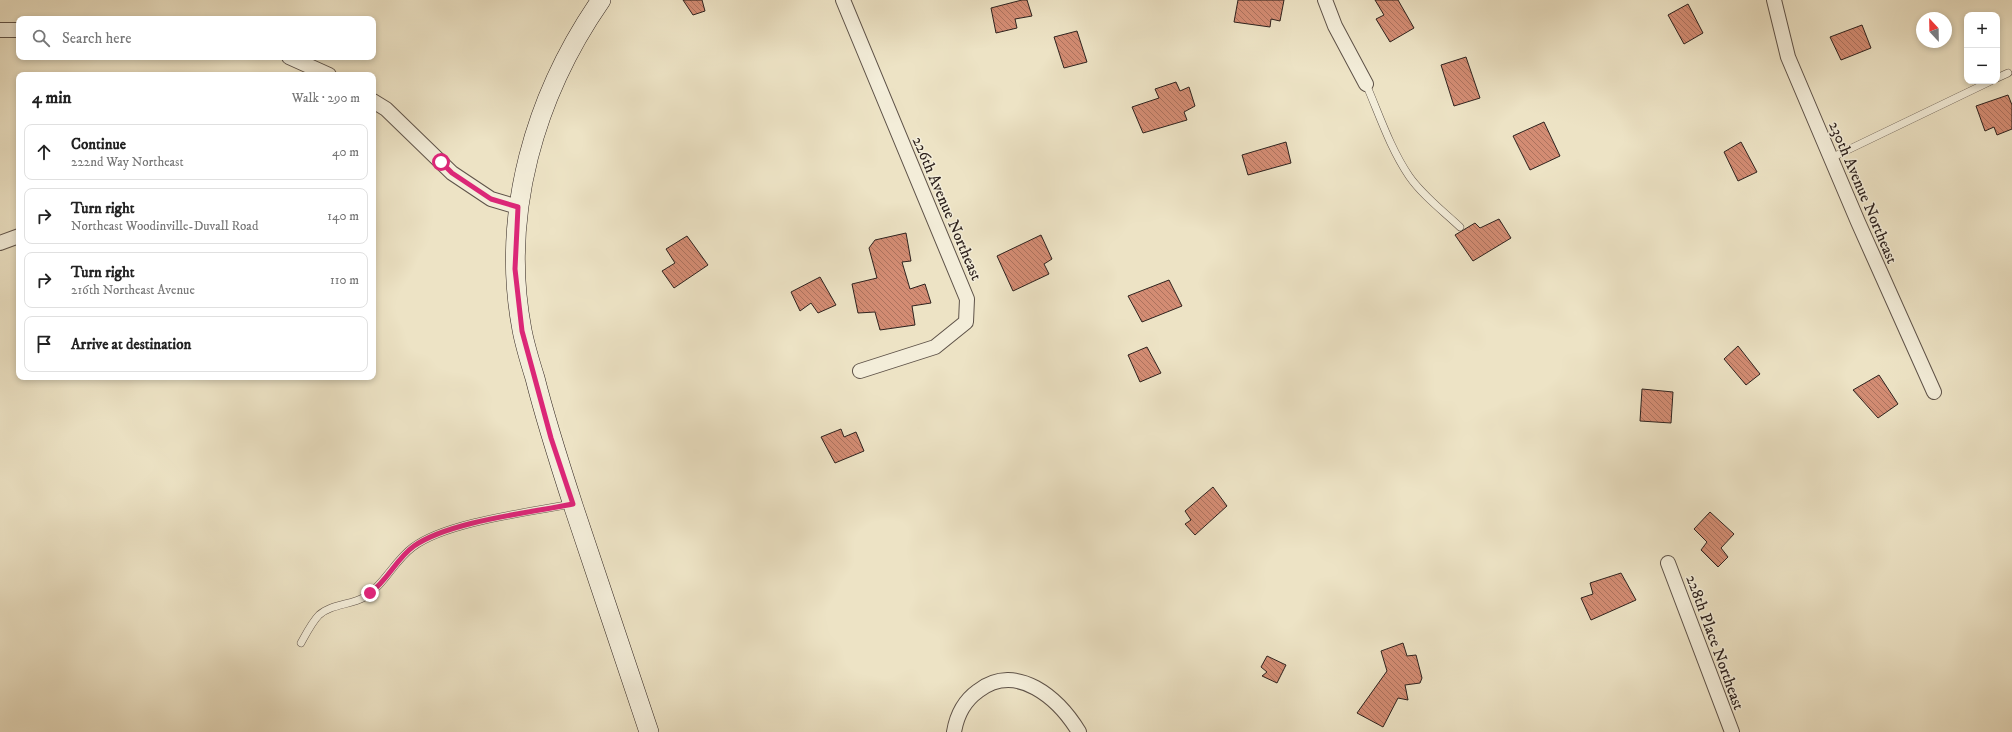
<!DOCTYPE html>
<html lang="en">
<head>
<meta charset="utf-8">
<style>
	body { margin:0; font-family:"IM FELL DW Pica",serif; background:#f6f6f6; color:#222 }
	.controls { position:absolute; right:12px; top:12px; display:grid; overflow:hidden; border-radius:8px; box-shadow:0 2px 6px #0003 }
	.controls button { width:36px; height:36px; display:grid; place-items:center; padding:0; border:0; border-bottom:1px solid #e0e0e0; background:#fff; color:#222; font:20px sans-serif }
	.compass { position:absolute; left:1916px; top:12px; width:36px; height:36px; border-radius:50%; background:#fff; box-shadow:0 2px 6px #0003; rotate:338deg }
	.stop { position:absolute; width:12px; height:12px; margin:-9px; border:3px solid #db2777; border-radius:50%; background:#fff }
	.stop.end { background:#db2777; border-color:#fff; box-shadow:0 1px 4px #0008 }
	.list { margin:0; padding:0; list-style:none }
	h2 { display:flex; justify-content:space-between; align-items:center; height:52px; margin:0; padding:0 16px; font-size:17px }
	h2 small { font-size:13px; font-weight:400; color:#767676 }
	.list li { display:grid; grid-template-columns:26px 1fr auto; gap:12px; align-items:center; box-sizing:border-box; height:56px; margin:0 8px 8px; padding:0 8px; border:1px solid #e0e0e0; border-radius:8px }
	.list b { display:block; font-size:15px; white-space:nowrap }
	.list p { margin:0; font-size:13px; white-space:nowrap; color:#767676 }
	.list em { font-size:13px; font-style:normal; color:#767676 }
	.icon { flex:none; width:22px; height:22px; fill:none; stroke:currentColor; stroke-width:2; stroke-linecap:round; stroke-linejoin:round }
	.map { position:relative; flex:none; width:2012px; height:732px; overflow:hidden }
	.search { position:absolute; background:#fff; box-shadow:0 2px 6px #0003; left:16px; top:16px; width:360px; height:44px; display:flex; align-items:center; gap:10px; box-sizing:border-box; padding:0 14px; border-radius:8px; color:#767676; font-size:15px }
	.panel { position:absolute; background:#fff; box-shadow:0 2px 6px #0003; left:16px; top:72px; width:360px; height:308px; border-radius:8px }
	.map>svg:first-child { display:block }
	.building { fill:url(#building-back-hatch); stroke:#2e221e }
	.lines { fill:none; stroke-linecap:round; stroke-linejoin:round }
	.lane-casing { stroke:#5e5248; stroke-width:8 }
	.street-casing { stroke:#5e5248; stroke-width:16 }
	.secondary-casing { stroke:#2e221e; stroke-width:20 }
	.lane { stroke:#f3edd9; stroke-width:7 }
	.street { stroke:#f3edd9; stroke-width:14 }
	.secondary { stroke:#f3edd9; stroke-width:19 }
	.route { stroke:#db2777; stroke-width:5 }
	.labels { text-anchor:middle; stroke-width:3; stroke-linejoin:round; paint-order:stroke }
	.street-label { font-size:16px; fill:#2e221e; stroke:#f3edd9 }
</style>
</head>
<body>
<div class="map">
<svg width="2012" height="732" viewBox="0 0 2012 732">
	<defs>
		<pattern id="building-back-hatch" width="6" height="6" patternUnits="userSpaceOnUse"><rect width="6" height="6" fill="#d38c73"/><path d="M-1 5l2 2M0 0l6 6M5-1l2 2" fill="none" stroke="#ac725e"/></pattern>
	</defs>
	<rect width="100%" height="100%" fill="#ede3c5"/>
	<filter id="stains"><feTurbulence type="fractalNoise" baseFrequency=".005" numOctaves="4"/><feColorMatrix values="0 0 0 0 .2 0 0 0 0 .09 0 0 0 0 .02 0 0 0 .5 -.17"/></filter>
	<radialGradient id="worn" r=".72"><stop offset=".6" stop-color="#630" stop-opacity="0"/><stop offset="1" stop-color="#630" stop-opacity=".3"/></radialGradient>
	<g class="building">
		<polygon points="683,0 702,0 705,11 693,15"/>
		<polygon points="1022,0 1027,0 1032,16 1015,19 1017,28 996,33 991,8"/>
		<polygon points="1238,0 1284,0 1280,21 1271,19 1270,27 1234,22"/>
		<polygon points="1375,0 1398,0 1414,28 1390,42 1376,19 1384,15"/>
		<polygon points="1688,4 1703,33 1684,44 1668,15"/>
		<polygon points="1862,25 1871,48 1841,60 1830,37"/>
		<polygon points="1077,31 1087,62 1064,68 1054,37"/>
		<polygon points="1466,57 1480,98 1454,106 1441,65"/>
		<polygon points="1176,82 1180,91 1189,87 1195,106 1184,112 1187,120 1143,133 1132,107 1159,98 1155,89"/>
		<polygon points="2008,95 2012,105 2012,129 1997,135 1994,127 1985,131 1976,106"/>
		<polygon points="1544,122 1560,156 1530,170 1513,136"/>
		<polygon points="1286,142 1291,163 1248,175 1242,155"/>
		<polygon points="1741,142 1757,172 1738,181 1724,152"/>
		<polygon points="1499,219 1511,238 1473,261 1455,235 1475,223 1480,228"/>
		<polygon points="906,233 911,261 902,262 910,289 925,284 931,303 912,306 915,325 880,330 875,312 858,313 852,284 877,278 869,248 875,240"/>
		<polygon points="1041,235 1052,259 1044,264 1049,274 1013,291 997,256"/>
		<polygon points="687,236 708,265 674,288 662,271 675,263 666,249"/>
		<polygon points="820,277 836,305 818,313 811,303 800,311 791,292"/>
		<polygon points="1169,280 1182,306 1142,322 1128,296"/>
		<polygon points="1738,346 1760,374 1746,385 1724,359"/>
		<polygon points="1147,347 1161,373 1140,382 1128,355"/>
		<polygon points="1879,375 1898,404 1878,418 1853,390"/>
		<polygon points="1642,389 1673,392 1671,423 1640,421"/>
		<polygon points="841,429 844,437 856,432 864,451 835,463 821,437"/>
		<polygon points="1213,487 1227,506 1195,535 1185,524 1191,520 1185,511"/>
		<polygon points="1710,512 1734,534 1721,548 1728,557 1718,567 1701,550 1707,542 1694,529"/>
		<polygon points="1621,573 1636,600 1591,620 1581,598 1593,594 1590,583"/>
		<polygon points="1403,643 1407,656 1416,655 1422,678 1420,683 1405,685 1408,700 1398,698 1383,727 1357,713 1387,671 1381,651"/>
		<polygon points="1267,656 1286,665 1277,683 1262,676 1267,672 1261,667"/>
	</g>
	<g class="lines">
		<defs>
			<g id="lane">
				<polyline points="1997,78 2008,73"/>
				<path d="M1366 84C1379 114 1390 148 1409 176 1422 195 1443 211 1460 227"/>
				<polyline points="1831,158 1991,81"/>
				<path d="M301 643C306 634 312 622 319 615 331 604 351 605 365 597 385 584 394 561 413 547 446 522 530 512 572 504"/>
			</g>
			<g id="street">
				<polyline points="843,0 967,299 966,322 935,347 860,371"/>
				<polyline points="1325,0 1335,26 1366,84"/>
				<polyline points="1774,0 1788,57 1858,222 1934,392"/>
				<polyline points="0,30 19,30"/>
				<polyline points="289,57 329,75"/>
				<polyline points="373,101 386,109 452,173 491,199 518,207"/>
				<polyline points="0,243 19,236"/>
				<polyline points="1668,563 1732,732"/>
				<path d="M954 732C957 714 964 701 978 691 1017 661 1059 699 1079 732"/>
			</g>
			<path id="secondary" d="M601 0C535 95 500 214 522 330 525 346 530 362 535 378 546 422 560 465 574 508 599 583 624 657 649 732"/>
		</defs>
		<use href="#lane" class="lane-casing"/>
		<use href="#street" class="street-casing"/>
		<use href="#secondary" class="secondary-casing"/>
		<use href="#lane" class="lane"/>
		<use href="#street" class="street"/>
		<use href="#secondary" class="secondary"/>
	</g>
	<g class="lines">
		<path class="route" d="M370 593C388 580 396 559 414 546 450 521 529 513 573 504L551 438 522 331 515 269 518 207 491 199 452 173 441 162"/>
	</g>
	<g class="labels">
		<g class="street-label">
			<text transform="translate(1864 192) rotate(67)" y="6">230th Avenue Northeast</text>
			<text transform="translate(948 208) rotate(67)" y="6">226th Avenue Northeast</text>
			<text transform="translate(1716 642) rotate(70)" y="6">228th Place Northeast</text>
		</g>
	</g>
	<rect width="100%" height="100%" filter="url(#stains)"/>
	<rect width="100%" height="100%" fill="url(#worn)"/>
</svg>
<div class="controls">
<button>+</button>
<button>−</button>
</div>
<svg class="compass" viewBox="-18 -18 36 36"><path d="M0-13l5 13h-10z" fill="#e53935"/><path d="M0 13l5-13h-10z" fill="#767676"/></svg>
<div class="stop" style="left:441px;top:162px"></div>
<div class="stop end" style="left:370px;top:593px"></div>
<div class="search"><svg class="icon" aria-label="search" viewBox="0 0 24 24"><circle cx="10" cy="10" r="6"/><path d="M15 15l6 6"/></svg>Search here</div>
<section class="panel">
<h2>4 min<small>Walk · 290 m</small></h2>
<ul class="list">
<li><svg class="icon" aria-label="ahead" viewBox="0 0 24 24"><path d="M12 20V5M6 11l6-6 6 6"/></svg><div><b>Continue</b><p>222nd Way Northeast</p></div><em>40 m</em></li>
<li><svg class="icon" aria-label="right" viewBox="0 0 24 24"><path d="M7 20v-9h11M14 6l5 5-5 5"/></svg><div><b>Turn right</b><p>Northeast Woodinville-Duvall Road</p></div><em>140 m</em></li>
<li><svg class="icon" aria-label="right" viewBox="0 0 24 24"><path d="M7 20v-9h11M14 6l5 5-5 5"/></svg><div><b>Turn right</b><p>216th Northeast Avenue</p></div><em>110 m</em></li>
<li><svg class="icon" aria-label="arrive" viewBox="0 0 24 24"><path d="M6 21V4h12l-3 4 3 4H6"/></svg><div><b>Arrive at destination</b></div></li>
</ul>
</section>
</div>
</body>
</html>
